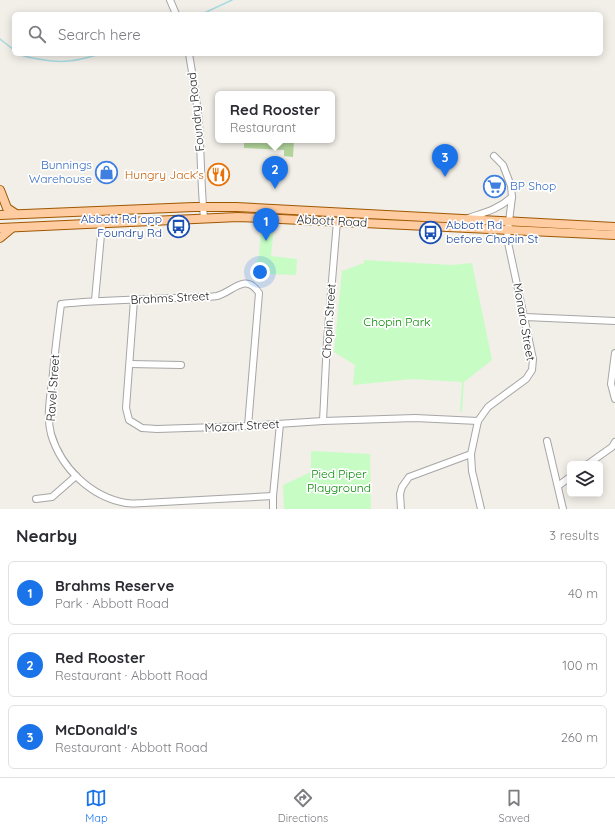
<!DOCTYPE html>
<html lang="en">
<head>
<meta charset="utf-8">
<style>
	body { margin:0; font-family:Quicksand,sans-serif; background:#f7f7f7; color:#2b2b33 }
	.controls { position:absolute; right:12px; bottom:12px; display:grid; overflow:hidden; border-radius:6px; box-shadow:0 2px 10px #0003 }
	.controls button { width:36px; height:36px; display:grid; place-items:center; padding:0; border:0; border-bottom:1px solid #e1e1e2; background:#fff; color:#2b2b33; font:20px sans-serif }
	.you { position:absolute; left:260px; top:272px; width:14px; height:14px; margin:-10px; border:3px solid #fff; border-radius:50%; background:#1a73e8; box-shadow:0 0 0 6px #1a73e833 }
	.badge { display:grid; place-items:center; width:26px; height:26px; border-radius:50%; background:#1a73e8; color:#fff; font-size:13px; font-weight:700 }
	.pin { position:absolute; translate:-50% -33px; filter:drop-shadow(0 1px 2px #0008) }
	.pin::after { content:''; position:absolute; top:21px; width:14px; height:12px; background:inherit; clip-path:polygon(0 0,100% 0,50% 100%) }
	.popup { position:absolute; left:215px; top:91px; width:120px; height:52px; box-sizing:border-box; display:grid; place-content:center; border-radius:6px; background:#fff; filter:drop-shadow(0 1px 3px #0005); font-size:13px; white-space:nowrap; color:#7c7c81 }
	.popup b { font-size:15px; color:#2b2b33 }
	.popup::after { content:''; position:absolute; left:50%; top:100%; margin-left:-8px; border:8px solid transparent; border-top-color:#fff }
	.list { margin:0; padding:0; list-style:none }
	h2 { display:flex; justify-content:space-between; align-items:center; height:52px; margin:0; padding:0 16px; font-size:17px }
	h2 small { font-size:13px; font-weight:400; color:#7c7c81 }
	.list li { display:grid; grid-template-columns:26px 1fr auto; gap:12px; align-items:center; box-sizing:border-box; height:64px; margin:0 8px 8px; padding:0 8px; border:1px solid #e1e1e2; border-radius:6px }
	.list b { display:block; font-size:15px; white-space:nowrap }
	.list p { margin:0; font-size:13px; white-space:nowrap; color:#7c7c81 }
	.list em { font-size:13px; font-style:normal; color:#7c7c81 }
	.icon { flex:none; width:22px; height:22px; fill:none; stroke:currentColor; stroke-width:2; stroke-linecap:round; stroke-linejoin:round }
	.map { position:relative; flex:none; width:615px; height:509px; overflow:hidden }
	.search { position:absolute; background:#fff; box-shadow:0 2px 10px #0003; left:12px; right:12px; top:12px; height:44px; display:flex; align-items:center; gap:10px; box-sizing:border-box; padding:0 14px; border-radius:6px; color:#7c7c81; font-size:15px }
	.sheet { height:268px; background:#fff }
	nav { display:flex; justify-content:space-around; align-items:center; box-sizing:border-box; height:56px; border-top:1px solid #e1e1e2; background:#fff; font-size:11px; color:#7c7c81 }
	nav a { display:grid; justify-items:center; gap:2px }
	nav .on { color:#1a73e8 }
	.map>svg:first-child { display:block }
	.forest { fill:#b2d49b }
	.park { fill:#c7fdc5 }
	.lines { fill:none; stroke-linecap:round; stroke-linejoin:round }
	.stream { stroke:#a7dbe2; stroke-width:1.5 }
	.minor-casing { stroke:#a6a6a6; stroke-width:8 }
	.major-casing { stroke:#9f5800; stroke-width:10 }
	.minor { stroke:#fff; stroke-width:6 }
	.major { stroke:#ffcba0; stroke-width:8 }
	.labels { text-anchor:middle; stroke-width:3.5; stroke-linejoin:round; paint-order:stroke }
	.street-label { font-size:12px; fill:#222; stroke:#fff }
	.shop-label { font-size:12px; fill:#366cbe; stroke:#fff; text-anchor:end }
	.food-label { font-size:12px; fill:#c56008; stroke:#fff; text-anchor:end }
	.transit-label { font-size:12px; fill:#164399; stroke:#fff; text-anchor:end }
	.park-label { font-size:12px; fill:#0a8a06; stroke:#fff }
</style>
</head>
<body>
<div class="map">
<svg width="615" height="509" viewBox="0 0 615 509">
	<rect width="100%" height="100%" fill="#f2eee8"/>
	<polygon class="forest" points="244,140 294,140 293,157 284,156 284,150 244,148"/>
	<g class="park">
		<polygon points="261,226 274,227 271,256 297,259 296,275 269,274 260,281 250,276 259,256"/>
		<polygon points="364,260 452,265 472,263 492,360 464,382 462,412 460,411 462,382 412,379 353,385 355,365 334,352 335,342 342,271 364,263"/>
		<polygon points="311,451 370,454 371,509 284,509 283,485 311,472"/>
	</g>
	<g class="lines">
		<g class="stream">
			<polyline points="202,14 232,0"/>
			<polyline points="0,39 14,50"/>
			<path d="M20 54C25 57 32 58 38 59 62 64 77 61 100 54"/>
		</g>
		<defs>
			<g id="minor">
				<polyline points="170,0 176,14"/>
				<path d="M189 54C193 77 197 100 199 124 201 155 201 187 204 218"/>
				<path d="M468 218C486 212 497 210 512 197"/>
				<polyline points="95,300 102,224"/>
				<polyline points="134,300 126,408 129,420 142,428 157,429 248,426 323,421 415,418 478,421"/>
				<polyline points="525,317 615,321"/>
				<polyline points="615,353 611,384 615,399"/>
				<polyline points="130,364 181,365"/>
				<polyline points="323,421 327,341 337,221"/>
				<path d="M248 426 259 293C245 272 233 292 217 296 206 298 185 297 174 298 136 300 98 300 61 304 58 327 55 350 53 373 51 393 46 415 51 434 61 468 91 497 126 503 132 504 138 503 144 503L273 496"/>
				<polyline points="547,441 563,509"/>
				<polyline points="588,464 612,447 615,442"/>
				<polyline points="558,486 570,477"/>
				<polyline points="36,499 52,497 76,476"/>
				<polyline points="273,509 273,496 280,424"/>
				<polyline points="401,509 400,494 402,487 409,477 471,454"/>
				<polyline points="481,509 472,471 471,454 478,421 488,407 526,379 532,370 533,359 507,238 512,197 511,186 503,165 494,156"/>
			</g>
			<g id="major">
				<polyline points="0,190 7,208 16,214"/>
				<polyline points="0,215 194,207 236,207 615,227"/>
				<polyline points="0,228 238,217 615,235"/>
				<polyline points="0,238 12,228"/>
			</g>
		</defs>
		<use href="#minor" class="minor-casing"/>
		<use href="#major" class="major-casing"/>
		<use href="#minor" class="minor"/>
		<use href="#major" class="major"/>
	</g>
	<defs>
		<symbol id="shop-ring" viewBox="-11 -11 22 22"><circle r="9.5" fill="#fff" stroke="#3f7fe0" stroke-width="1.5"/><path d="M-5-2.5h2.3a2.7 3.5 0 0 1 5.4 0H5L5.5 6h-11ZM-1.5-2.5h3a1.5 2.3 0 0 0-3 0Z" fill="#3f7fe0"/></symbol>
		<symbol id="restaurant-ring" viewBox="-11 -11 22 22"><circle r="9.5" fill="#fff" stroke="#e8710a" stroke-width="1.5"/><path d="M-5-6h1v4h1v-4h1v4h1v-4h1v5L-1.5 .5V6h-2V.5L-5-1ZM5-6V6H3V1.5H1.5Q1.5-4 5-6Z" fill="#e8710a"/></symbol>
		<symbol id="supermarket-ring" viewBox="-11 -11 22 22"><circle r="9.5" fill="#fff" stroke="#3f7fe0" stroke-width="1.5"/><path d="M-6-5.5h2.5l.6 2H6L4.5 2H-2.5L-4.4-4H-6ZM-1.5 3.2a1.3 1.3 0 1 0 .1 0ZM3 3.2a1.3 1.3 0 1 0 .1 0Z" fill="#3f7fe0"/></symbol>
		<symbol id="bus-ring" viewBox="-11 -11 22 22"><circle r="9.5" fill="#fff" stroke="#1a4fb4" stroke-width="1.5"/><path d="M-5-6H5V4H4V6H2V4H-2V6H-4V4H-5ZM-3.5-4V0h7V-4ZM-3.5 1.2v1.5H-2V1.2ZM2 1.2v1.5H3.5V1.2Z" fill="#1a4fb4"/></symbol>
	</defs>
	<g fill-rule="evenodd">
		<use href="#shop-ring" x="94" y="160" width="25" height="25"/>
		<use href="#restaurant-ring" x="206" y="162" width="25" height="25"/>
		<use href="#supermarket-ring" x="482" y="174" width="25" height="25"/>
		<use href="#bus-ring" x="166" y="214" width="25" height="25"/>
		<use href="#bus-ring" x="418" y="220" width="25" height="25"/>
	</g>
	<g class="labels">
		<g class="street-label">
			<text transform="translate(196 112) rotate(-96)" y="4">Foundry Road</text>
			<text transform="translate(332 221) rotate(3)" y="4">Abbott Road</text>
			<text transform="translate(170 298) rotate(-3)" y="4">Brahms Street</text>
			<text transform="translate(329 321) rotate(-86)" y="4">Chopin Street</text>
			<text transform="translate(524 322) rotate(80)" y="4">Monaro Street</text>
			<text transform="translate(53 388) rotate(-86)" y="4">Ravel Street</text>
			<text transform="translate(242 426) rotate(-3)" y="4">Mozart Street</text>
		</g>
		<g class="shop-label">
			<text x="92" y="169">Bunnings<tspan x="92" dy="14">Warehouse</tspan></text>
			<text x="510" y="190" text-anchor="start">BP Shop</text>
		</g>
		<g class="food-label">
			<text x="204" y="179">Hungry Jack's</text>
		</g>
		<g class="transit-label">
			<text x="162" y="223">Abbott Rd opp<tspan x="162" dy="14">Foundry Rd</tspan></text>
			<text x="446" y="229" text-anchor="start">Abbott Rd<tspan x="446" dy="14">before Chopin St</tspan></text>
		</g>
		<g class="park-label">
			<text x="397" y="326">Chopin Park</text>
			<text x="339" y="478">Pied Piper<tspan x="339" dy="14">Playground</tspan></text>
		</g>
	</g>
</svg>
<div class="controls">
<button><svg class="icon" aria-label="layers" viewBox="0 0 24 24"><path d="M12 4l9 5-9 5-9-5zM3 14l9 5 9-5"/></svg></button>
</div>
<div class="you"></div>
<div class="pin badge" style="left:266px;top:241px">1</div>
<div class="pin badge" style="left:275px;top:189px">2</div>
<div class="popup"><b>Red Rooster</b>Restaurant</div>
<div class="pin badge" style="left:445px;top:177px">3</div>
<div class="search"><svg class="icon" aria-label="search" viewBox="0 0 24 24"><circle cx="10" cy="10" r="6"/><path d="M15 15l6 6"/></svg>Search here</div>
</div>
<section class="sheet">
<h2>Nearby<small>3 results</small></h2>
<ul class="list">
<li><span class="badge">1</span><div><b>Brahms Reserve</b><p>Park · Abbott Road</p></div><em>40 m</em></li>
<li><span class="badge">2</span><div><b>Red Rooster</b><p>Restaurant · Abbott Road</p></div><em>100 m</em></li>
<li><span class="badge">3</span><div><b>McDonald's</b><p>Restaurant · Abbott Road</p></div><em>260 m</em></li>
</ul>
</section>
<nav>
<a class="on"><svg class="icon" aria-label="map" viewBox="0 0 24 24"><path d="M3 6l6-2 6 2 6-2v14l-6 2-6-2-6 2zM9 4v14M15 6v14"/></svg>Map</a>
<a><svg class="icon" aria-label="directions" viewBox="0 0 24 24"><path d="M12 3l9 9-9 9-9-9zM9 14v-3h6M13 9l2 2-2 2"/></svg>Directions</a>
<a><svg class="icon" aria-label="saved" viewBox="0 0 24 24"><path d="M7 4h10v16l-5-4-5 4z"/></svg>Saved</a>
</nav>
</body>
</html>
